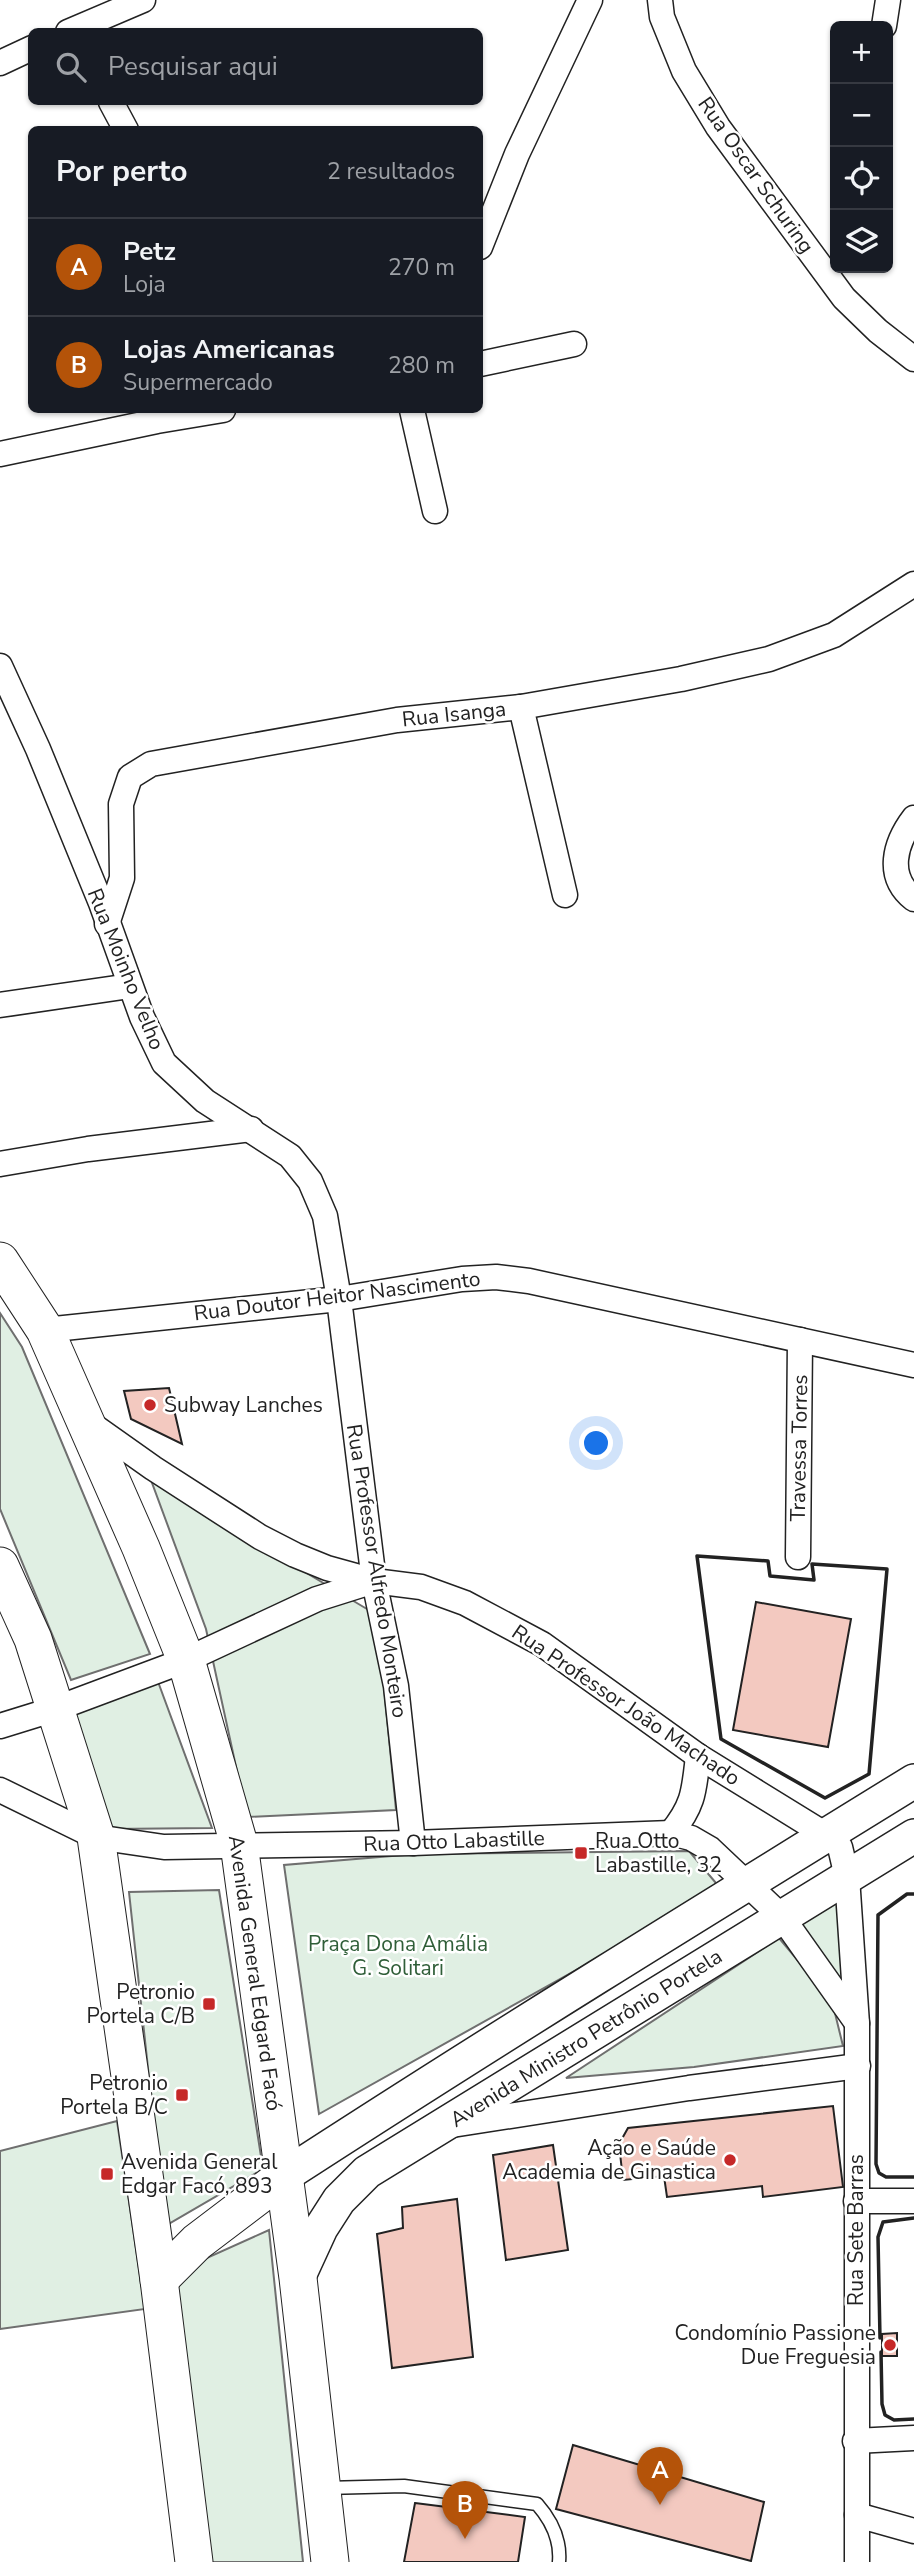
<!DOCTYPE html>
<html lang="pt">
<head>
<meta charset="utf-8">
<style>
	body { margin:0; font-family:"Nunito Sans",sans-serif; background:#20242c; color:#f1f3f6 }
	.controls { position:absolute; right:21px; top:21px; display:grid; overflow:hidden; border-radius:10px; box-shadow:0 2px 5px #0004 }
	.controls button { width:63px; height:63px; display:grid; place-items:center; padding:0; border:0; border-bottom:2px solid #363941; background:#171b24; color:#f1f3f6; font:35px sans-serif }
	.you { position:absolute; left:597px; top:1444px; width:24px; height:24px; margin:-18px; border:5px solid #fff; border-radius:50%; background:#1a73e8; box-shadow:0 0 0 10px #1a73e833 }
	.badge { display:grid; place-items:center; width:46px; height:46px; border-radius:50%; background:#b45309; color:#fff; font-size:23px; font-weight:700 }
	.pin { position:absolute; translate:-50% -58px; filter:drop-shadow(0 2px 4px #0008) }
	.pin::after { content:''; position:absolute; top:37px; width:24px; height:21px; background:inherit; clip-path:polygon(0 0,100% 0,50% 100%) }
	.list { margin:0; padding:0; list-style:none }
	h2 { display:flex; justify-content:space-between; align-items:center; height:91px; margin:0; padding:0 28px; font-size:30px }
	h2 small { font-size:23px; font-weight:400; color:#9ea1a6 }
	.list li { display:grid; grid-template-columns:46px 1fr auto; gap:21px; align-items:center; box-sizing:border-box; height:98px; padding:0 28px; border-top:2px solid #363941 }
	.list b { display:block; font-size:26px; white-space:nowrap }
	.list p { margin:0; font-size:23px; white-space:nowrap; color:#9ea1a6 }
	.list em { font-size:23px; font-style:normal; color:#9ea1a6 }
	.icon { flex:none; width:38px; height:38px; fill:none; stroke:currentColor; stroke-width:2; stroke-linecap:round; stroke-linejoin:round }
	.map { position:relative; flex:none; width:914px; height:2562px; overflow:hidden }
	.search { position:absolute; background:#171b24; box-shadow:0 2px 5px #0004; left:28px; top:28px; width:455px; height:77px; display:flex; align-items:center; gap:18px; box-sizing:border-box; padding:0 24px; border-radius:10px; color:#9ea1a6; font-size:26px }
	.panel { position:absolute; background:#171b24; box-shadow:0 2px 5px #0004; left:28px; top:126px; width:455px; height:287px; border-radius:10px }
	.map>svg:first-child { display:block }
	.green { fill:#e0efe3; stroke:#6f6f6f; stroke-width:2 }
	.building { fill:#f3c9c0; stroke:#222; stroke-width:2 }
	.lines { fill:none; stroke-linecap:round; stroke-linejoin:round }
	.lane-casing { stroke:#222; stroke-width:15 }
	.street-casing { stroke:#222; stroke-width:27 }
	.secondary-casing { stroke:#222; stroke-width:36 }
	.primary-casing { stroke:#222; stroke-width:39 }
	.lane { stroke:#fff; stroke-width:12 }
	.street { stroke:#fff; stroke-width:24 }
	.secondary { stroke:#fff; stroke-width:33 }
	.primary { stroke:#fff; stroke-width:37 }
	.wall { stroke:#222; stroke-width:3.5 }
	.poi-dot { fill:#c62828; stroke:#fff; stroke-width:2.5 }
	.labels { text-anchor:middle; stroke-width:5; stroke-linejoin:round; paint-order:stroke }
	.street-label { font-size:21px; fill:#222; stroke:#fff }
	.poi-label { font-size:21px; fill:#222; stroke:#fff; text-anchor:end }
	.park-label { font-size:21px; fill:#2f5e38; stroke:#fff }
</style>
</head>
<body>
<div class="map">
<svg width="914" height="2562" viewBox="0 0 914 2562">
	<rect width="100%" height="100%" fill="#fff"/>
	<g class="green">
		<polygon points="0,1313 22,1347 150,1654 71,1680 0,1509"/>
		<polygon points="148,1472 273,1553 377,1615 396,1810 247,1817 206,1629"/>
		<polygon points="157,1679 212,1828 109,1829 73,1706"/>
		<polygon points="689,1851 721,1889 319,2114 284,1865 416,1854"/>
		<polygon points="219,1890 263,2169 165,2226 129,1892"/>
		<polygon points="842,1896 847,1993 794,1918"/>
		<polygon points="779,1938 832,2001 843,2046 694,2067 566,2078"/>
		<polygon points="117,2121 145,2309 0,2329 0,2151"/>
		<polygon points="269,2230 303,2562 208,2562 171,2274"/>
	</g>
	<g class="building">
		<polygon points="169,1388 182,1444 131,1419 124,1391"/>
		<polygon points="756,1602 851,1619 828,1747 733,1730"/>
		<polygon points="833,2106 843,2187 763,2197 762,2186 667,2197 664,2176 623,2180 619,2144 628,2128"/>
		<polygon points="553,2145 568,2250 506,2260 493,2155"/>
		<polygon points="457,2199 473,2357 392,2368 377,2234 403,2228 402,2207"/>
		<polygon points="897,2333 897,2356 882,2356 882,2334"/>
		<polygon points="573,2445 764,2502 751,2561 556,2509"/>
		<polygon points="415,2503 525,2517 518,2562 404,2562"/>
	</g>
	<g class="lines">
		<defs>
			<path id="lane" d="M325 2488 404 2486 537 2504C552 2521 561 2539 559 2562"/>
			<g id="street">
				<polyline points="660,0 662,17 684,71 718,127 844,298 878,331 914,359"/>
				<polyline points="884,26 888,0"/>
				<polyline points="68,32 143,0"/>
				<polyline points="0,63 32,48"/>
				<polyline points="111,102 126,130"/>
				<polyline points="480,247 517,154 590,0"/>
				<polyline points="480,364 574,344"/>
				<polyline points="412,410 435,511"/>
				<polyline points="0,454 157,421 223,410"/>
				<polyline points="0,666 38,749 101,903 142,1017 164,1063 205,1101 290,1156 310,1181 325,1216 339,1299 374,1581 396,1686 413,1843"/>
				<polyline points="521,707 565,895"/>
				<path d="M914 818C895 843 885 876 914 899"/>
				<polyline points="107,924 122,878 121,804 130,777 151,764 397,720 521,707 681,679 769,659 834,635 914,584"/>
				<polyline points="0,1005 130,986"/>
				<polyline points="0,1164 88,1149 251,1129"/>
				<polyline points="45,1330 339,1299 462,1279 496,1277 529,1281 914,1365"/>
				<polyline points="88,1422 153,1468 260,1537 295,1555 327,1568 374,1581 421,1587 465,1603 542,1644 698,1756 826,1835 840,1847 847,1877 857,2024 857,2562"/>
				<polyline points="798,1557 800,1340"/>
				<polyline points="0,1726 55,1709 186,1660 317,1599 374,1581"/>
				<polyline points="0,1790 96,1837 164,1847 413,1843 671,1833 691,1838 710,1849 782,1917 857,2023"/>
				<path d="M671 1833C694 1805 694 1791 698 1756"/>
				<polyline points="452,2125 689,2088 858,2066"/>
				<polyline points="856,2201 914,2201"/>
				<polyline points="855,2441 914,2438"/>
				<polyline points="857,2515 914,2531"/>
			</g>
			<g id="secondary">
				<path d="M284 2176C492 2041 703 1911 914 1781"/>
				<polyline points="298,2278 321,2228 339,2200 367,2172 914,1836"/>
			</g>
			<g id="primary">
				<polyline points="0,1261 45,1330 141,1548 186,1660 239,1844 298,2278 330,2562"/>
				<polyline points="0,1566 33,1639 96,1837 159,2280 194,2562"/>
				<polyline points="159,2280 197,2242 284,2176"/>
			</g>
		</defs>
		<use href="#lane" class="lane-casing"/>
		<use href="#street" class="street-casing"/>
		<use href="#secondary" class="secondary-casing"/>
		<use href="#primary" class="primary-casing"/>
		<use href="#lane" class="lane"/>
		<use href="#street" class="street"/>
		<use href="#secondary" class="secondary"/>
		<use href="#primary" class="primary"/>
		<g class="wall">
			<polygon points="697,1556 768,1561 770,1576 814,1580 812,1564 887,1569 869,1774 825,1798 721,1739"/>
			<polyline points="914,1894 907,1894 878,1915 876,2164 879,2173 886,2177 914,2177"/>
			<polyline points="880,2338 878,2237 883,2222 914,2218"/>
			<polyline points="881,2352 882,2404 885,2415 894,2420 914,2419"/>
		</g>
	</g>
	<g class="poi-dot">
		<circle cx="150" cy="1405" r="7"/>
		<rect x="574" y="1846" width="14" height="14" rx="3.5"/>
		<rect x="202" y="1997" width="14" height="14" rx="3.5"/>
		<rect x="175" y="2088" width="14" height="14" rx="3.5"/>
		<circle cx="730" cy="2160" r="7"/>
		<rect x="100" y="2167" width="14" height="14" rx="3.5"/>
		<circle cx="890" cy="2345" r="7"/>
	</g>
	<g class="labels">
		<g class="street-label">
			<text transform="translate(756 175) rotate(55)" y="7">Rua Oscar Schuring</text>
			<text transform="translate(454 714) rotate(-6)" y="7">Rua Isanga</text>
			<text transform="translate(126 969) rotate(68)" y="7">Rua Moinho Velho</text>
			<text transform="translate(337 1296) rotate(-7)" y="7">Rua Doutor Heitor Nascimento</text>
			<text transform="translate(799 1448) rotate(-89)" y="7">Travessa Torres</text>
			<text transform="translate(377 1571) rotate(81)" y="7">Rua Professor Alfredo Monteiro</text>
			<text transform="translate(626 1705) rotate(34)" y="7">Rua Professor João Machado</text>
			<text transform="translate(454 1841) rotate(-2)" y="7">Rua Otto Labastille</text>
			<text transform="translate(255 1973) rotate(82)" y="7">Avenida General Edgard Facó</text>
			<text transform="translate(586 2038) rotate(-32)" y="7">Avenida Ministro Petrônio Portela</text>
			<text transform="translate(856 2230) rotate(-90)" y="7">Rua Sete Barras</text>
		</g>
		<g class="poi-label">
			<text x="164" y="1412" text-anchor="start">Subway Lanches</text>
			<text x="595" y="1848" text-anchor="start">Rua Otto<tspan x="595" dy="24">Labastille, 32</tspan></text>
			<text x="195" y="1999">Petronio<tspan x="195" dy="24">Portela C/B</tspan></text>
			<text x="168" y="2090">Petronio<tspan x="168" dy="24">Portela B/C</tspan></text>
			<text x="716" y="2155">Ação e Saúde<tspan x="716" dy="24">Academia de Ginastica</tspan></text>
			<text x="121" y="2169" text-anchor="start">Avenida General<tspan x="121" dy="24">Edgar Facó, 893</tspan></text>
			<text x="876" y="2340">Condomínio Passione<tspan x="876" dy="24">Due Freguesia</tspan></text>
		</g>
		<g class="park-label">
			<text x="398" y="1951">Praça Dona Amália<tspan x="398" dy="24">G. Solitari</tspan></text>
		</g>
	</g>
</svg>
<div class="controls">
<button>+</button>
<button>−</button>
<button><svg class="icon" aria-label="locate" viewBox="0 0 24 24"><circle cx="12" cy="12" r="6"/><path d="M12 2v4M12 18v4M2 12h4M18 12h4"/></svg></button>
<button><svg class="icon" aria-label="layers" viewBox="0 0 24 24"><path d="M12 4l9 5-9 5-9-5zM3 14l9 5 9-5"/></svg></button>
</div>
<div class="you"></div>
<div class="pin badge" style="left:660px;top:2505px">A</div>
<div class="pin badge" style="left:465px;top:2539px">B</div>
<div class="search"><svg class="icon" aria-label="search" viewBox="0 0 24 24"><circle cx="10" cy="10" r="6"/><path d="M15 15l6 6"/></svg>Pesquisar aqui</div>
<section class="panel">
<h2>Por perto<small>2 resultados</small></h2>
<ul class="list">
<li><span class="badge">A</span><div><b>Petz</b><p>Loja</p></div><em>270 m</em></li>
<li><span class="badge">B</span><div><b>Lojas Americanas</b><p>Supermercado</p></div><em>280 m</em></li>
</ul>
</section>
</div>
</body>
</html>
